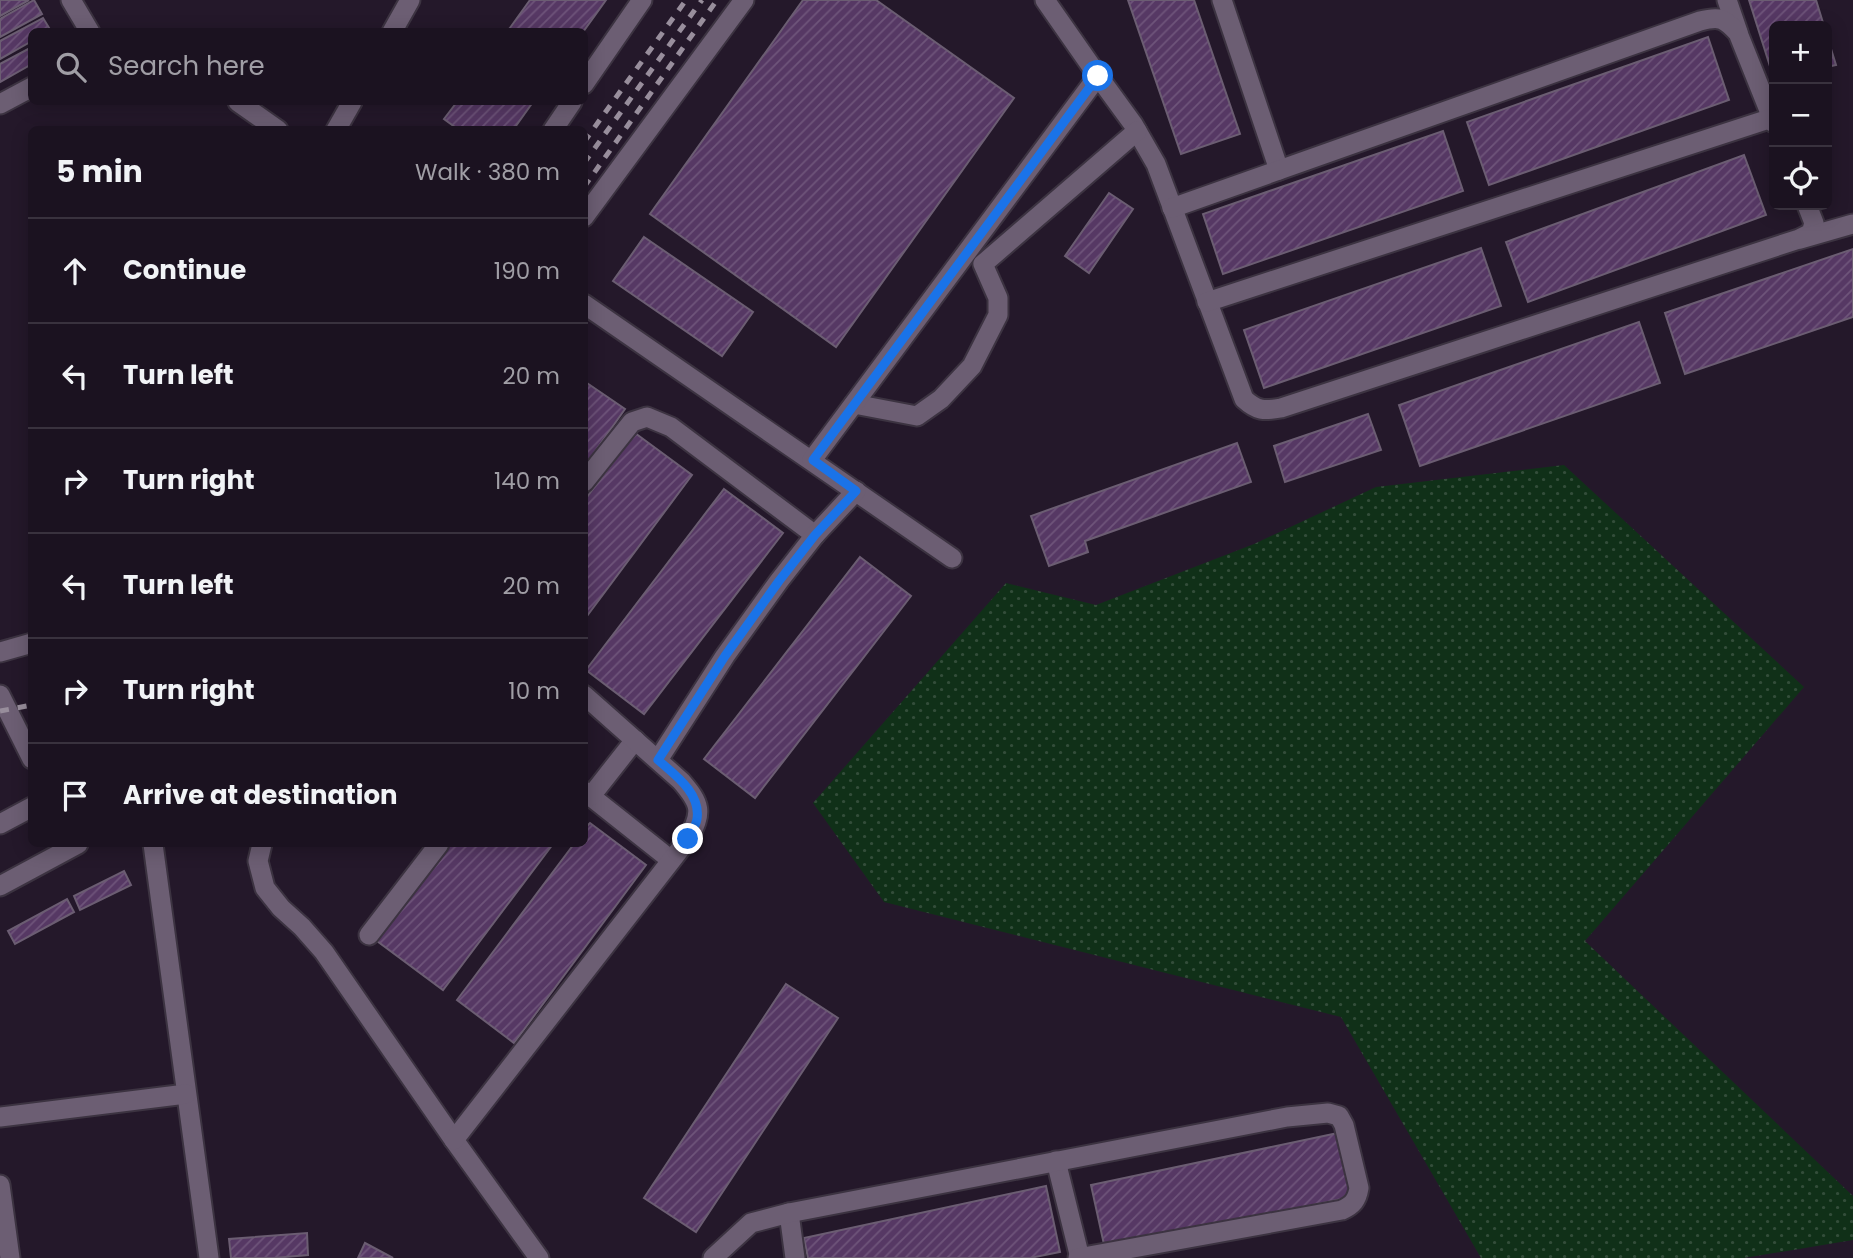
<!DOCTYPE html>
<html lang="en">
<head>
<meta charset="utf-8">
<style>
	body { margin:0; font-family:Poppins,sans-serif; background:#241b29; color:#f1f3f6 }
	.controls { position:absolute; right:21px; top:21px; display:grid; overflow:hidden; border-radius:10px; box-shadow:0 4px 18px #0003 }
	.controls button { width:63px; height:63px; display:grid; place-items:center; padding:0; border:0; border-bottom:2px solid #39323e; background:#1b1220; color:#f1f3f6; font:35px sans-serif }
	.stop { position:absolute; width:21px; height:21px; margin:-16px; border:5px solid #1a73e8; border-radius:50%; background:#fff }
	.stop.end { background:#1a73e8; border-color:#fff; box-shadow:0 2px 7px #0008 }
	.list { margin:0; padding:0; list-style:none }
	h2 { display:flex; justify-content:space-between; align-items:center; height:91px; margin:0; padding:0 28px; font-size:30px }
	h2 small { font-size:23px; font-weight:400; color:#a09ea5 }
	.list li { display:grid; grid-template-columns:46px 1fr auto; gap:21px; align-items:center; box-sizing:border-box; height:105px; padding:0 28px; border-top:2px solid #39323e }
	.list b { display:block; font-size:26px; white-space:nowrap }
	.list em { font-size:23px; font-style:normal; color:#a09ea5 }
	.icon { flex:none; width:38px; height:38px; fill:none; stroke:currentColor; stroke-width:2; stroke-linecap:round; stroke-linejoin:round }
	.map { position:relative; flex:none; width:1853px; height:1258px; overflow:hidden }
	.search { position:absolute; background:#1b1220; box-shadow:0 4px 18px #0003; left:28px; top:28px; width:560px; height:77px; display:flex; align-items:center; gap:18px; box-sizing:border-box; padding:0 24px; border-radius:10px; color:#a09ea5; font-size:26px }
	.panel { position:absolute; background:#1b1220; box-shadow:0 4px 18px #0003; left:28px; top:126px; width:560px; height:721px; border-radius:10px }
	.map>svg:first-child { display:block }
	.green { fill:url(#green-dots) }
	.building { fill:url(#building-hatch); stroke:#6b5d72; stroke-width:2 }
	.lines { fill:none; stroke-linecap:round; stroke-linejoin:round }
	.minor-casing { stroke:#3c3341; stroke-width:23 }
	.minor { stroke:#6c5e73; stroke-width:19 }
	.rail { stroke:#988e9c; stroke-width:5; stroke-dasharray:9 9; stroke-linecap:butt }
	.route { stroke:#1a73e8; stroke-width:9 }
</style>
</head>
<body>
<div class="map">
<svg width="1853" height="1258" viewBox="0 0 1853 1258">
	<defs>
		<pattern id="green-dots" width="8" height="8" patternUnits="userSpaceOnUse" patternTransform="scale(1.75)"><rect width="8" height="8" fill="#103018"/><path d="M2 2h.1M6 6h.1" fill="none" stroke="#334d3a" stroke-width="1.8" stroke-linecap="round"/></pattern>
		<pattern id="building-hatch" width="6" height="6" patternUnits="userSpaceOnUse" patternTransform="scale(1.75)"><rect width="6" height="6" fill="#563864"/><path d="M-1 1l2-2M0 6l6-6M5 7l2-2" fill="none" stroke="#6e547a"/></pattern>
	</defs>
	<rect width="100%" height="100%" fill="#24182a"/>
	<polygon class="green" points="1564,465 1804,687 1585,941 1853,1196 1853,1240 1744,1258 1481,1258 1341,1017 884,902 813,803 1006,583 1096,605 1254,544 1376,487"/>
	<g class="building">
		<polygon points="0,0 29,0 0,16"/>
		<polygon points="34,0 42,14 0,37 0,19"/>
		<polygon points="530,0 606,0 583,32 507,32"/>
		<polygon points="803,0 876,0 1014,98 836,347 650,214"/>
		<polygon points="1128,0 1194,0 1240,134 1181,154"/>
		<polygon points="1749,0 1816,0 1824,26 1774,26 1774,79"/>
		<polygon points="43,18 51,31 32,32 32,41 0,59 0,41"/>
		<polygon points="1827,36 1836,65 1827,67"/>
		<polygon points="1708,37 1729,100 1489,185 1467,122"/>
		<polygon points="32,47 32,64 0,82 0,64"/>
		<polygon points="457,102 533,102 513,130 459,130 444,119"/>
		<polygon points="1443,131 1463,191 1223,274 1203,214"/>
		<polygon points="1744,155 1766,215 1528,302 1506,242"/>
		<polygon points="1109,193 1133,209 1089,273 1065,256"/>
		<polygon points="644,237 753,312 722,356 613,281"/>
		<polygon points="1481,248 1501,306 1264,388 1244,330"/>
		<polygon points="1853,249 1853,317 1685,374 1665,313"/>
		<polygon points="1639,322 1660,383 1420,466 1399,405"/>
		<polygon points="584,381 625,409 584,467"/>
		<polygon points="1368,414 1381,450 1285,482 1274,446"/>
		<polygon points="635,433 692,475 584,620 584,501"/>
		<polygon points="1237,443 1251,482 1085,541 1088,552 1049,566 1031,516"/>
		<polygon points="724,489 783,533 644,714 586,670"/>
		<polygon points="860,557 911,596 755,798 704,759"/>
		<polygon points="590,823 646,865 514,1043 457,1000 574,844 584,844 584,829"/>
		<polygon points="451,844 553,844 443,990 377,941"/>
		<polygon points="124,871 131,885 80,910 74,896"/>
		<polygon points="67,899 74,912 15,944 8,931"/>
		<polygon points="786,984 838,1018 696,1232 644,1198"/>
		<polygon points="1338,1133 1351,1197 1105,1249 1091,1185"/>
		<polygon points="1046,1186 1060,1252 1030,1258 808,1258 804,1238"/>
		<polygon points="307,1233 308,1255 274,1258 231,1258 229,1239"/>
		<polygon points="365,1243 393,1258 358,1258"/>
	</g>
	<g class="lines">
		<defs>
			<g id="minor">
				<polyline points="71,0 90,32"/>
				<path d="M1045 0 1098 76 1133 124 1156 164 1244 399C1257 411 1264 411 1281 408L1799 239 1811 233 1814 223 1807 205"/>
				<polyline points="1222,0 1279,170"/>
				<polyline points="1727,0 1738,32"/>
				<polyline points="392,32 410,0"/>
				<polyline points="584,84 642,0"/>
				<polyline points="238,102 278,130"/>
				<polyline points="0,104 32,87"/>
				<polyline points="336,130 352,102"/>
				<polyline points="553,130 572,102"/>
				<path d="M1172 208 1700 21C1720 16 1724 18 1738 33L1774 123"/>
				<polyline points="584,217 744,0"/>
				<polyline points="1800,239 1853,224"/>
				<polyline points="1207,302 1772,118"/>
				<polyline points="584,304 952,558"/>
				<polyline points="854,404 917,416 941,399 972,366 998,315 998,298 983,264 1137,131"/>
				<polyline points="812,460 1098,76"/>
				<polyline points="584,482 632,422 647,417 671,427 815,535"/>
				<polyline points="0,652 32,643"/>
				<polyline points="0,695 32,759"/>
				<polyline points="658,760 725,656 779,581 815,535 856,491"/>
				<polyline points="584,791 671,860"/>
				<polyline points="591,796 635,740"/>
				<polyline points="0,824 32,807"/>
				<polyline points="153,844 209,1258"/>
				<polyline points="262,844 258,861 265,888 281,908 302,927 324,952 454,1140 539,1258"/>
				<polyline points="0,886 78,844"/>
				<polyline points="369,935 439,844"/>
				<polyline points="0,1117 186,1094"/>
				<path d="M454 1140 688 839C703 812 701 804 681 781L584 695"/>
				<polyline points="1056,1161 1080,1258"/>
				<polyline points="0,1185 10,1258"/>
				<polyline points="789,1213 795,1258"/>
				<path d="M713 1258 751 1223 789 1213 1287 1117 1328 1113 1339 1116 1344 1125 1359 1188C1357 1200 1353 1205 1342 1210L1078 1258"/>
			</g>
		</defs>
		<use href="#minor" class="minor-casing"/>
		<use href="#minor" class="minor"/>
		<g class="rail">
			<polyline points="584,142 686,0"/>
			<polyline points="584,163 702,0"/>
			<polyline points="584,187 717,0"/>
			<polyline points="0,711 32,705"/>
		</g>
	</g>
	<g class="lines">
		<path class="route" d="M688 839C691 833 696 826 697 819 701 793 675 775 658 760L725 656 779 581 815 535 856 491 813 460 1098 76"/>
	</g>
</svg>
<div class="controls">
<button>+</button>
<button>−</button>
<button><svg class="icon" aria-label="locate" viewBox="0 0 24 24"><circle cx="12" cy="12" r="6"/><path d="M12 2v4M12 18v4M2 12h4M18 12h4"/></svg></button>
</div>
<div class="stop" style="left:1098px;top:76px"></div>
<div class="stop end" style="left:688px;top:839px"></div>
<div class="search"><svg class="icon" aria-label="search" viewBox="0 0 24 24"><circle cx="10" cy="10" r="6"/><path d="M15 15l6 6"/></svg>Search here</div>
<section class="panel">
<h2>5 min<small>Walk · 380 m</small></h2>
<ul class="list">
<li><svg class="icon" aria-label="ahead" viewBox="0 0 24 24"><path d="M12 20V5M6 11l6-6 6 6"/></svg><div><b>Continue</b></div><em>190 m</em></li>
<li><svg class="icon" aria-label="left" viewBox="0 0 24 24"><path d="M17 20v-9H6M10 6l-5 5 5 5"/></svg><div><b>Turn left</b></div><em>20 m</em></li>
<li><svg class="icon" aria-label="right" viewBox="0 0 24 24"><path d="M7 20v-9h11M14 6l5 5-5 5"/></svg><div><b>Turn right</b></div><em>140 m</em></li>
<li><svg class="icon" aria-label="left" viewBox="0 0 24 24"><path d="M17 20v-9H6M10 6l-5 5 5 5"/></svg><div><b>Turn left</b></div><em>20 m</em></li>
<li><svg class="icon" aria-label="right" viewBox="0 0 24 24"><path d="M7 20v-9h11M14 6l5 5-5 5"/></svg><div><b>Turn right</b></div><em>10 m</em></li>
<li><svg class="icon" aria-label="arrive" viewBox="0 0 24 24"><path d="M6 21V4h12l-3 4 3 4H6"/></svg><div><b>Arrive at destination</b></div></li>
</ul>
</section>
</div>
</body>
</html>
